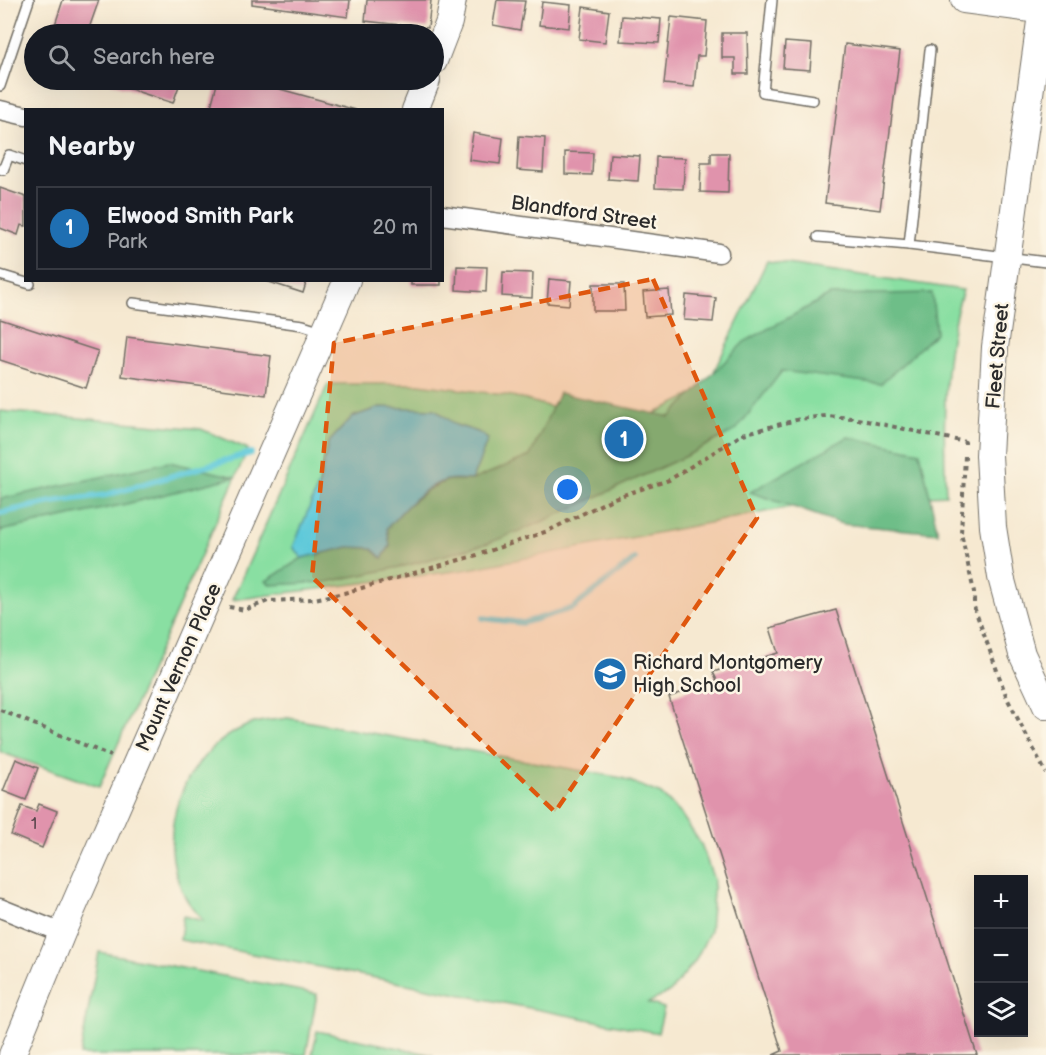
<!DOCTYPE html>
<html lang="en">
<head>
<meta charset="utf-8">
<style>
	body { margin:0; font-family:"Balsamiq Sans",sans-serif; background:#20242c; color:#f1f3f6 }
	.controls { position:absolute; right:18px; bottom:18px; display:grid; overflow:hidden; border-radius:0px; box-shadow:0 6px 24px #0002 }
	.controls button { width:54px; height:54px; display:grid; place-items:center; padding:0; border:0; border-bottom:2px solid #363941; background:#171b24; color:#f1f3f6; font:30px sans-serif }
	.you { position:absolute; left:568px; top:490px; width:21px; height:21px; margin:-15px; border:4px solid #fff; border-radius:50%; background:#1a73e8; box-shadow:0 0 0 9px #1a73e833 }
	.badge { display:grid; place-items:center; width:39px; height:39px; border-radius:50%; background:#1f6fb2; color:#fff; font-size:20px; font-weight:700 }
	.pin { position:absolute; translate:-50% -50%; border:3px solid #fff; box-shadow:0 2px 6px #0006 }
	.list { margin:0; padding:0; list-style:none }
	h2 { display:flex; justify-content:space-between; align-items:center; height:78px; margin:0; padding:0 24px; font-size:26px }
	h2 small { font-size:20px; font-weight:400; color:#9ea1a6 }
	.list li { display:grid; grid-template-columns:39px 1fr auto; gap:18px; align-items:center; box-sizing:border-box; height:84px; margin:0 12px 12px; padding:0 12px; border:2px solid #363941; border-radius:0px }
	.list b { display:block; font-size:22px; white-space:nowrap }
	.list p { margin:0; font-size:20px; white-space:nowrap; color:#9ea1a6 }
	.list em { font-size:20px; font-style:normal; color:#9ea1a6 }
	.icon { flex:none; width:33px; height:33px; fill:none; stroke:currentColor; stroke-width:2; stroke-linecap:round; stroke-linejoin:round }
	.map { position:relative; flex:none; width:1046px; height:1055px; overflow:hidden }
	.search { position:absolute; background:#171b24; box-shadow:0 6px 24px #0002; left:24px; top:24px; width:420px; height:66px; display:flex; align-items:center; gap:15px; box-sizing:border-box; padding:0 21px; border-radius:33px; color:#9ea1a6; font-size:22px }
	.panel { position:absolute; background:#171b24; box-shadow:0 6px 24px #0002; left:24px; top:108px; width:420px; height:174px; border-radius:0px }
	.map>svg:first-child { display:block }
	.green { fill:#89dfa2; stroke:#5a8566; stroke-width:1.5 }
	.forest { fill:#6ebe88; stroke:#4c745a; stroke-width:1.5 }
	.water { fill:#5fc9da; stroke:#457a82; stroke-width:1.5 }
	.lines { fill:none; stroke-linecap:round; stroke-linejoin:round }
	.stream { stroke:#5fc9da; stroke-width:6 }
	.building { fill:#e093ac }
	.lane-casing { stroke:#726e65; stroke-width:12 }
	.street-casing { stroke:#726e65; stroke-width:21 }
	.secondary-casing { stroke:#726e65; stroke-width:28 }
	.path { stroke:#726e65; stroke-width:4; stroke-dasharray:4.5 4.5; stroke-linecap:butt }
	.lane { stroke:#fff; stroke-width:9 }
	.street { stroke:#fff; stroke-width:18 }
	.secondary { stroke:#fff; stroke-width:26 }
	.marked { fill:#df570e; fill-opacity:0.2; stroke:#df570e; stroke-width:4.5; stroke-dasharray:12 8; stroke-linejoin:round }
	.labels { text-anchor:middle; stroke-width:5; stroke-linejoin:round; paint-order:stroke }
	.number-label { font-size:16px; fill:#58454b }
	.street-label { font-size:20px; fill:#2b2b2b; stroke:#fcf5e5 }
	.poi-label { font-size:20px; fill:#2b2b2b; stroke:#fcf5e5; text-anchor:start }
</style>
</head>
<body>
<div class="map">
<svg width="1046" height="1055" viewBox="0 0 1046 1055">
	<rect width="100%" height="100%" fill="#fcf5e5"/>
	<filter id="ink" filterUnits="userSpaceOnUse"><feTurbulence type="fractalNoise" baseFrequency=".0167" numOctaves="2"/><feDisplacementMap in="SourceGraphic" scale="12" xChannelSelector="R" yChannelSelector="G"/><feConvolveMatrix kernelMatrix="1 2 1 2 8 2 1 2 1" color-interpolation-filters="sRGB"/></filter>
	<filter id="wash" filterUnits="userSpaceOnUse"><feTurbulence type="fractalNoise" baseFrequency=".008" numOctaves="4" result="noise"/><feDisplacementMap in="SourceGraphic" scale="24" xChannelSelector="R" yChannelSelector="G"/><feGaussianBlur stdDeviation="1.35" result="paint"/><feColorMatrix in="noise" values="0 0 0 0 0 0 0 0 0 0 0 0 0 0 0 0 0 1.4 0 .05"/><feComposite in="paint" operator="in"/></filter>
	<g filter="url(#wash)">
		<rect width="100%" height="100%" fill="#f6e9d1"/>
		<g class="green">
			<path d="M767 261 963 290C942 351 943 431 946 495L822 501 464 570 232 600 328 384H419L512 396 625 428 706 388Z"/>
			<polygon points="0,411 201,429 248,449 99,787 0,752"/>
			<path d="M288 718 622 778 661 794 681 814 701 844 714 880 710 931 695 961 670 992 648 1003 664 1008 658 1033 180 940 183 916 203 921C197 912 188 904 184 895 153 831 183 753 248 725 260 720 276 720 288 718Z"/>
			<polygon points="99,952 317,994 306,1055 80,1055"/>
			<polygon points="317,1031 433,1055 312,1055"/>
		</g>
		<g class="forest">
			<polygon points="932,293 936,333 881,384 782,371 736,430 686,456 544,521 489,543 405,566 327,582 271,585 266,581 302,558 349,547 371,548 383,557 390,546 387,528 406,507 429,489 448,480 472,480 530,456 559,393 670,417 744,342 830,295"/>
			<polygon points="848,437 920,452 938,533 842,524 750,492"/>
			<polygon points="169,462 235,477 126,504 0,531 0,499"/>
		</g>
		<path class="water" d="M380 407 435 409 456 425 478 432 488 439 472 480C464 480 455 478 447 480 423 486 403 510 387 528L390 546 382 558 371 548 349 547 302 558 293 547 319 484 328 443 352 417Z"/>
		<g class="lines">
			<g class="stream">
				<polyline points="0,513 52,502 106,495 251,453"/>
				<polyline points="483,618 523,623 573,608 635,559"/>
			</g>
		</g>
		<g id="blocks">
			<g class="building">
				<polygon points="63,0 99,0 87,34 52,34"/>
				<polygon points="252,0 350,0 348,17 252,4"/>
				<polygon points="367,0 431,0 428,28 365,21"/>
				<polygon points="497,0 525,1 520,30 493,25"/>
				<polygon points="542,2 571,5 569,28 539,25"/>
				<polygon points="583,7 609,11 605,42 579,39"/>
				<polygon points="622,16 661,19 659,43 620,41"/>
				<polygon points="671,17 707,21 704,56 697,56 694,87 664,84"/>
				<polygon points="722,33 747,33 748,74 735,74 735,58 722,58"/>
				<polygon points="785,42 812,44 810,70 783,68"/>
				<polygon points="845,44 900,51 880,210 825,203"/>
				<polygon points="55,80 72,80 70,85"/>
				<polygon points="112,80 181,80 173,103 111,83"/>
				<polygon points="218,80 247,80 356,110 210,110"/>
				<polygon points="473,133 503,138 500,164 469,160"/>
				<polygon points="519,136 545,138 543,172 517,170"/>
				<polygon points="565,152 593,153 592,175 565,174"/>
				<polygon points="711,153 729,153 728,193 700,192 701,163 711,163"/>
				<polygon points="610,154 640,156 638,181 608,179"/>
				<polygon points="656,157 685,158 683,189 655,188"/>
				<polygon points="0,188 26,197 26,226 21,225 18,235 0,228"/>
				<polygon points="457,266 487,267 486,292 456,290"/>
				<polygon points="503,272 533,273 532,298 502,296"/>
				<polygon points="549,279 571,281 569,305 547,303"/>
				<polygon points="263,280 307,280 303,293"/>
				<rect x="411" y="280" width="30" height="5"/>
				<polygon points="593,284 624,284 625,311 593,311"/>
				<polygon points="669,290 671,315 645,317 643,292"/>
				<polygon points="686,295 716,298 713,322 684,320"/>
				<polygon points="0,319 98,351 86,388 0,360"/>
				<polygon points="127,337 271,356 266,395 122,376"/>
				<polygon points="836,610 977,1055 773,1055 782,1051 669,697 717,680 713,672 778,653 770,628"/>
				<polygon points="16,759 38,768 26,800 3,791"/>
				<polygon points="39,804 57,811 42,848 11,835 22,806 36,811"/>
			</g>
		</g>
	</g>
	<g filter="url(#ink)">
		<use href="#blocks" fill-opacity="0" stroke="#726e65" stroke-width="1.5"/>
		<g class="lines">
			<defs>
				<g id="lane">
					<polyline points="772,0 763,92 813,100"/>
					<polyline points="930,50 909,245 1046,262"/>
					<polyline points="0,86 29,0"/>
					<polyline points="0,169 3,170 9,155 26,161"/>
					<polyline points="818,237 909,245"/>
					<polyline points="0,275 30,284"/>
					<polyline points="133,303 303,325 322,331"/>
				</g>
				<g id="street">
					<polyline points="0,110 26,116"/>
					<polyline points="442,215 719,253"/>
					<polyline points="0,908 62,933"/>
				</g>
				<g id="secondary">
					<polyline points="964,0 1046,11"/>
					<polyline points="1043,0 995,347 989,455 993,527 1001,577 1022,654 1046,706"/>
					<polyline points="434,61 449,22 453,0"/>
					<polyline points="415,110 427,80"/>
					<polyline points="12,1055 62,933 347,280"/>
				</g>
			</defs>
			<use href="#lane" class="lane-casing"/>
			<use href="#street" class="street-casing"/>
			<use href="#secondary" class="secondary-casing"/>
			<g class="path">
				<polyline points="965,456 961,533 974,592 974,607 1007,698 1046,773"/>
				<polyline points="229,607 245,610 268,601 314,599 344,593 477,555 548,531 614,498 669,480 743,434 800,419 826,416 853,418 965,442 965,446"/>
				<polyline points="0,710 111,756"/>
			</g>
			<use href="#lane" class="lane"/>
			<use href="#street" class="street"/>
			<use href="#secondary" class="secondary"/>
		</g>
	</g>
	<path class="marked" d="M653 279 757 518 555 812 312 577 334 343Z"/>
	<defs>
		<symbol id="school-disc" viewBox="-11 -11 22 22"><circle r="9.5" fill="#1f6fb2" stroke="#fcf5e5"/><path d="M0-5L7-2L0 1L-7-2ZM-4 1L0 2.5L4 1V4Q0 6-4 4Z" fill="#fff"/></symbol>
	</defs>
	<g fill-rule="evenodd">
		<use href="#school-disc" x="591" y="655" width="38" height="38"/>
	</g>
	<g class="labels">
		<g class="number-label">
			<text x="34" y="829">1</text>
		</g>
		<g class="street-label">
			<text transform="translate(584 212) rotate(8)" y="7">Blandford Street</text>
			<text transform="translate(997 356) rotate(-85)" y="7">Fleet Street</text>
			<text transform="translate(178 667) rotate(-66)" y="7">Mount Vernon Place</text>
		</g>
		<g class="poi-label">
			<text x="633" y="669">Richard Montgomery<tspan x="633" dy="23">High School</tspan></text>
		</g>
	</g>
</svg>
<div class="controls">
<button>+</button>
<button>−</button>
<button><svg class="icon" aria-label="layers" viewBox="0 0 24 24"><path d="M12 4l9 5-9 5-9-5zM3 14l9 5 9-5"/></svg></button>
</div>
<div class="you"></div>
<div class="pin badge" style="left:624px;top:439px">1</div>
<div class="search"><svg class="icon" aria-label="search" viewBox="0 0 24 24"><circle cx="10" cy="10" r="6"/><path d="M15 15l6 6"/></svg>Search here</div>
<section class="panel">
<h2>Nearby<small></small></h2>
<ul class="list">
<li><span class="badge">1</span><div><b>Elwood Smith Park</b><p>Park</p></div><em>20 m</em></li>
</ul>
</section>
</div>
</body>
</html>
